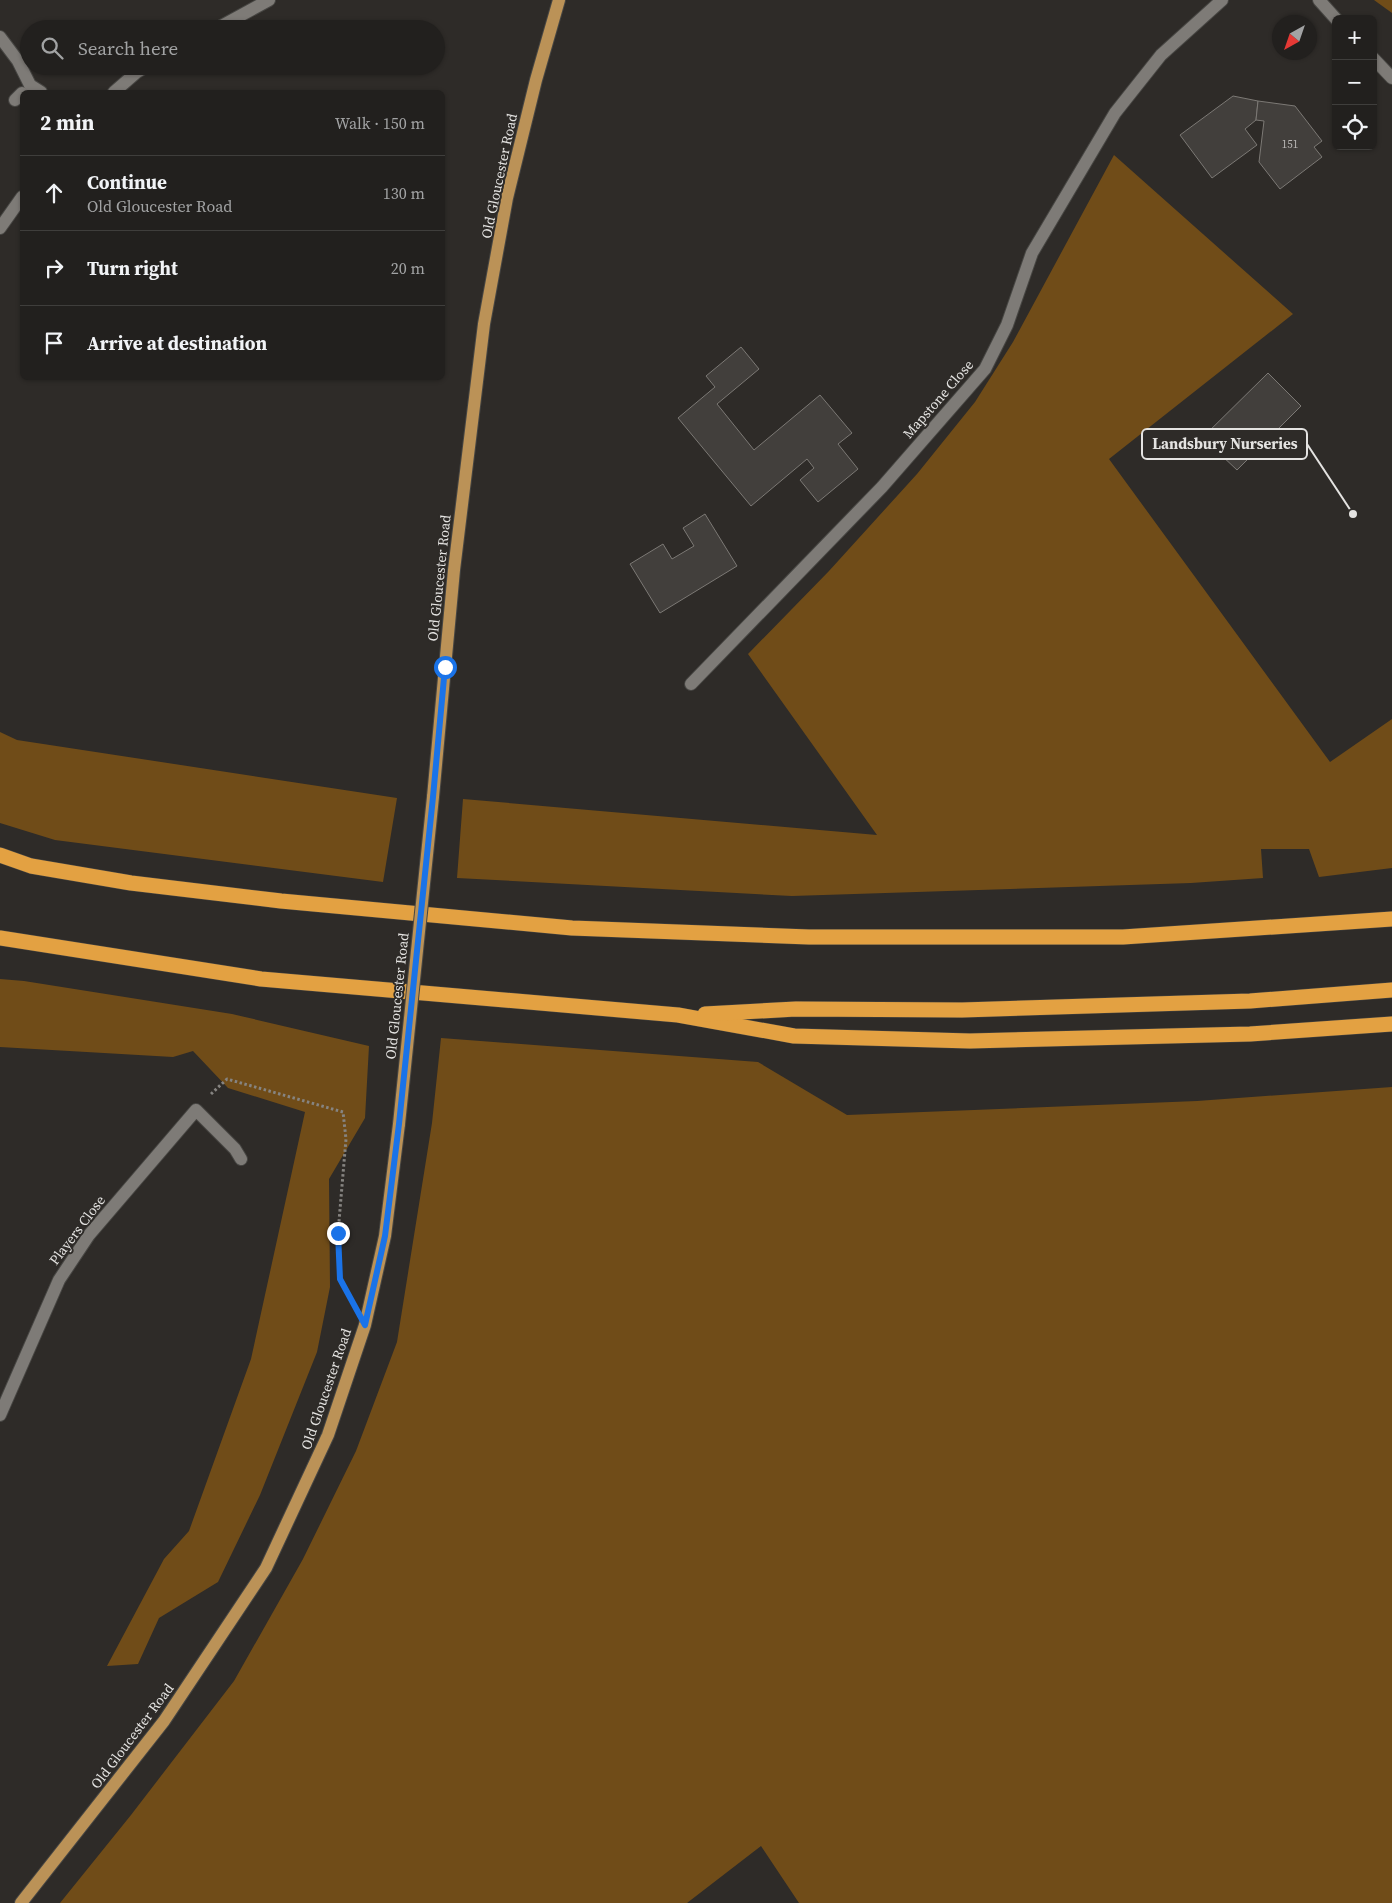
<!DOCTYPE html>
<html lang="en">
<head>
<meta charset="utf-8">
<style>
	body { margin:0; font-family:"Source Serif 4",serif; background:#2e2d2b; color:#f1f3f6 }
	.controls { position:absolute; right:15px; top:15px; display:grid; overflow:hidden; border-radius:8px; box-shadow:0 1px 4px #0004 }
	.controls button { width:45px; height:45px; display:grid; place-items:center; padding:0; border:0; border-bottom:1px solid #3f3e3c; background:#22201e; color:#f1f3f6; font:25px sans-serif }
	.compass { position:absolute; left:1272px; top:15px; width:45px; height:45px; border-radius:50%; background:#22201e; box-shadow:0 1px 4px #0004; rotate:220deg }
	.stop { position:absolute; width:15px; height:15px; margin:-11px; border:4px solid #1a73e8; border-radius:50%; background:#fff }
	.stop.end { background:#1a73e8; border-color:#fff; box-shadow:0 1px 5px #0008 }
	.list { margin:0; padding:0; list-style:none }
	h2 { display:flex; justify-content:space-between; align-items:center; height:65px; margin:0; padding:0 20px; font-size:21px }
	h2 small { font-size:16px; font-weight:400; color:#a2a3a4 }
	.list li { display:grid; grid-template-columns:32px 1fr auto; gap:15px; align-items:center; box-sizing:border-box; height:75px; padding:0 20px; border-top:1px solid #3f3e3c }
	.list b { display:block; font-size:19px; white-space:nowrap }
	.list p { margin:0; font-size:16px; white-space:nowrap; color:#a2a3a4 }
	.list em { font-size:16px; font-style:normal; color:#a2a3a4 }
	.icon { flex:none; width:28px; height:28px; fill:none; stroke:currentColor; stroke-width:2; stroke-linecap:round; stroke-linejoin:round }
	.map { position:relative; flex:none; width:1392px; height:1903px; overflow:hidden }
	.search { position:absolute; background:#22201e; box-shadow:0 1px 4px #0004; left:20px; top:20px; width:425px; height:55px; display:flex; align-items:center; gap:12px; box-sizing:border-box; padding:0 18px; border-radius:28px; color:#a2a3a4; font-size:19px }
	.panel { position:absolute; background:#22201e; box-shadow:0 1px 4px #0004; left:20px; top:90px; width:425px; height:290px; border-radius:8px }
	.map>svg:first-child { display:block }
	.green { fill:#704c18 }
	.building { fill:#423f3c; stroke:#7c7975 }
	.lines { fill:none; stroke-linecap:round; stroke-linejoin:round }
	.minor-casing { stroke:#474643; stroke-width:14 }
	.major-casing { stroke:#474643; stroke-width:14 }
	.highway-casing { stroke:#474643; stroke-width:16 }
	.path { stroke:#868481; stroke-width:3; stroke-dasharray:2.5 2.5; stroke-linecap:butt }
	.minor { stroke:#7e7b77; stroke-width:12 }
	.major { stroke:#bb9257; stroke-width:12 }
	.highway { stroke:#e3a142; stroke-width:15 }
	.major-bridge-casing { stroke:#474643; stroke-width:14; stroke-linecap:butt }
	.major-bridge { stroke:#bb9257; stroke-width:12 }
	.route { stroke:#1a73e8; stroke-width:6 }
	.labels { text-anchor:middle; stroke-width:4; stroke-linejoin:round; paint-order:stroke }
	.number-label { font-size:11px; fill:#bcbab8 }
	.street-label { font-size:14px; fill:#e4e3e1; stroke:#2e2b28 }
	.leader { fill:none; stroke:#e4e3e1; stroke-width:2 }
	.callout-dot { fill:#e4e3e1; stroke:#2e2b28; stroke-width:2 }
	.callout { fill:#2e2b28; stroke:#e4e3e1; stroke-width:2 }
	.callout-label { font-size:15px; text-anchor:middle; font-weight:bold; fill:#e4e3e1 }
</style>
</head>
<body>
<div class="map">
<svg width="1392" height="1903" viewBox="0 0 1392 1903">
	<rect width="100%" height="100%" fill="#2e2b28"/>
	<g class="green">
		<polygon points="1374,0 1392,0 1392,13"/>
		<polygon points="1114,155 1293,314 1109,459 1330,762 1392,719 1392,868 1319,877 1309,849 1261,849 1263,878 1191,883 792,896 457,878 463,799 877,835 748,654 829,571 917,474 975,402 1013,342"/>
		<polygon points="0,732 17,740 397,798 383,882 55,840 0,823"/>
		<polygon points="0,979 24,981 232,1014 369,1046 365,1118 329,1179 330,1287 317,1352 260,1495 218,1582 159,1618 138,1664 107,1666 164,1559 189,1531 251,1359 305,1112 228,1088 193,1051 173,1057 0,1047"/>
		<polygon points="441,1038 758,1062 847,1115 1197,1101 1392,1087 1392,1903 799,1903 761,1846 687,1903 60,1903 131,1815 234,1681 303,1559 356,1451 397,1342 432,1123"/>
	</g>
	<g class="building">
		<polygon points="1233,96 1258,101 1256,120 1245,129 1257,145 1212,178 1180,135"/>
		<polygon points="1258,101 1295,106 1322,141 1314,147 1322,157 1280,189 1259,162 1264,121 1256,120"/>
		<polygon points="741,347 759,369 717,404 754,450 820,395 852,433 838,444 858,469 818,502 800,480 814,468 807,459 751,506 678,418 715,387 706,376"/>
		<polygon points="1268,373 1301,406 1237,470 1220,454 1215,459 1198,442"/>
		<polygon points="705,514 737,566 660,613 630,564 663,544 672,559 694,546 683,528"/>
	</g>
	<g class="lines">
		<defs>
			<g id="minor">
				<polyline points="1319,0 1336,19"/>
				<polyline points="216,29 269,0"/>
				<polyline points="0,37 18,61 30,85 41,92"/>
				<polyline points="1373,58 1392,78"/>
				<polyline points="114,92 137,72 147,66"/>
				<polyline points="15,100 22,93"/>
				<polyline points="0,228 22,197"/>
				<polyline points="691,684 882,487 985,369 1007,325 1032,253 1115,113 1161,55 1222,0"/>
				<polyline points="0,1415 59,1280 89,1235 196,1110 235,1149 241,1159"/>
			</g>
			<g id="major">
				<polyline points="433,797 454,570 484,324 507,198 536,80 559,0"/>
				<polyline points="21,1903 164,1721 266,1568 328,1435 365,1325 385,1236 399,1124"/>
			</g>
			<g id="highway">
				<polyline points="0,855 31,866 131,883 281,901 572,928 809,937 1123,937 1392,919"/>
				<polyline points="0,938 261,979 678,1015 794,1036 970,1041 1250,1034 1392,1024"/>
				<polyline points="705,1014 796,1009 962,1010 1250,1001 1392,990"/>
			</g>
		</defs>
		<use href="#minor" class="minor-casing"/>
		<use href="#major" class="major-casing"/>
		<use href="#highway" class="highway-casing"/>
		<polyline class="path" points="211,1094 227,1079 343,1112 346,1139 338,1233 340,1279 348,1293"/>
		<use href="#minor" class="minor"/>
		<use href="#major" class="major"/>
		<use href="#highway" class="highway"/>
		<defs>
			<polyline id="major-bridge" points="399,1124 433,797"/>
		</defs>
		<use href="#major-bridge" class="major-bridge-casing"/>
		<use href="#major-bridge" class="major-bridge"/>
	</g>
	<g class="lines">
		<polyline class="route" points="338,1233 340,1279 365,1325 385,1236 399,1124 433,797 445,667"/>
	</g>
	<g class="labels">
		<g class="number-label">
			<text x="1290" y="148">151</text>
		</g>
		<g class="street-label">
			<text transform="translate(499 176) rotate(-78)" y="5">Old Gloucester Road</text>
			<text transform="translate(938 399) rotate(-49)" y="5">Mapstone Close</text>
			<text transform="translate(439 578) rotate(-84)" y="5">Old Gloucester Road</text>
			<text transform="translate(397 996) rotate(-84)" y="5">Old Gloucester Road</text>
			<text transform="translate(77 1230) rotate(-53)" y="5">Players Close</text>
			<text transform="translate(326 1389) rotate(-71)" y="5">Old Gloucester Road</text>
			<text transform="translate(132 1736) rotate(-53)" y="5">Old Gloucester Road</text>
		</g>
	</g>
	<path class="leader" d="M1353 514L1307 444"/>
	<circle class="callout-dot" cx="1353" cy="514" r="5"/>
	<rect class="callout" x="1142" y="429" width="165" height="30" rx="5"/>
	<g class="callout-label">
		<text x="1225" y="449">Landsbury Nurseries</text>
	</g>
</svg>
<div class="controls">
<button>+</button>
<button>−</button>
<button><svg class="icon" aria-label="locate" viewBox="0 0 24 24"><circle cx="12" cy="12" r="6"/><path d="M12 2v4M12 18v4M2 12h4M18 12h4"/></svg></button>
</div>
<svg class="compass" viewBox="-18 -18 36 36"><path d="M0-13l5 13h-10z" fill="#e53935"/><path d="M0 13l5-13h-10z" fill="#a2a3a4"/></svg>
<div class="stop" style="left:445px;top:667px"></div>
<div class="stop end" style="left:338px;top:1233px"></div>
<div class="search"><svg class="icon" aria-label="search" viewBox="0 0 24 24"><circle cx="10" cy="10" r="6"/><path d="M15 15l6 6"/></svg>Search here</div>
<section class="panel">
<h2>2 min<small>Walk · 150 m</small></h2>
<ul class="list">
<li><svg class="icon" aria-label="ahead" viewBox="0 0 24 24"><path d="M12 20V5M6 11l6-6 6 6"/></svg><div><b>Continue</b><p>Old Gloucester Road</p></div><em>130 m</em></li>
<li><svg class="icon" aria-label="right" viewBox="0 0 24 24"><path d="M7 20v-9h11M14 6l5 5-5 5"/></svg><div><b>Turn right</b></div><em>20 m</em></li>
<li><svg class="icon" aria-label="arrive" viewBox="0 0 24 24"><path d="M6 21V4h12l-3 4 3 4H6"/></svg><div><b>Arrive at destination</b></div></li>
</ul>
</section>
</div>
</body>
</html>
